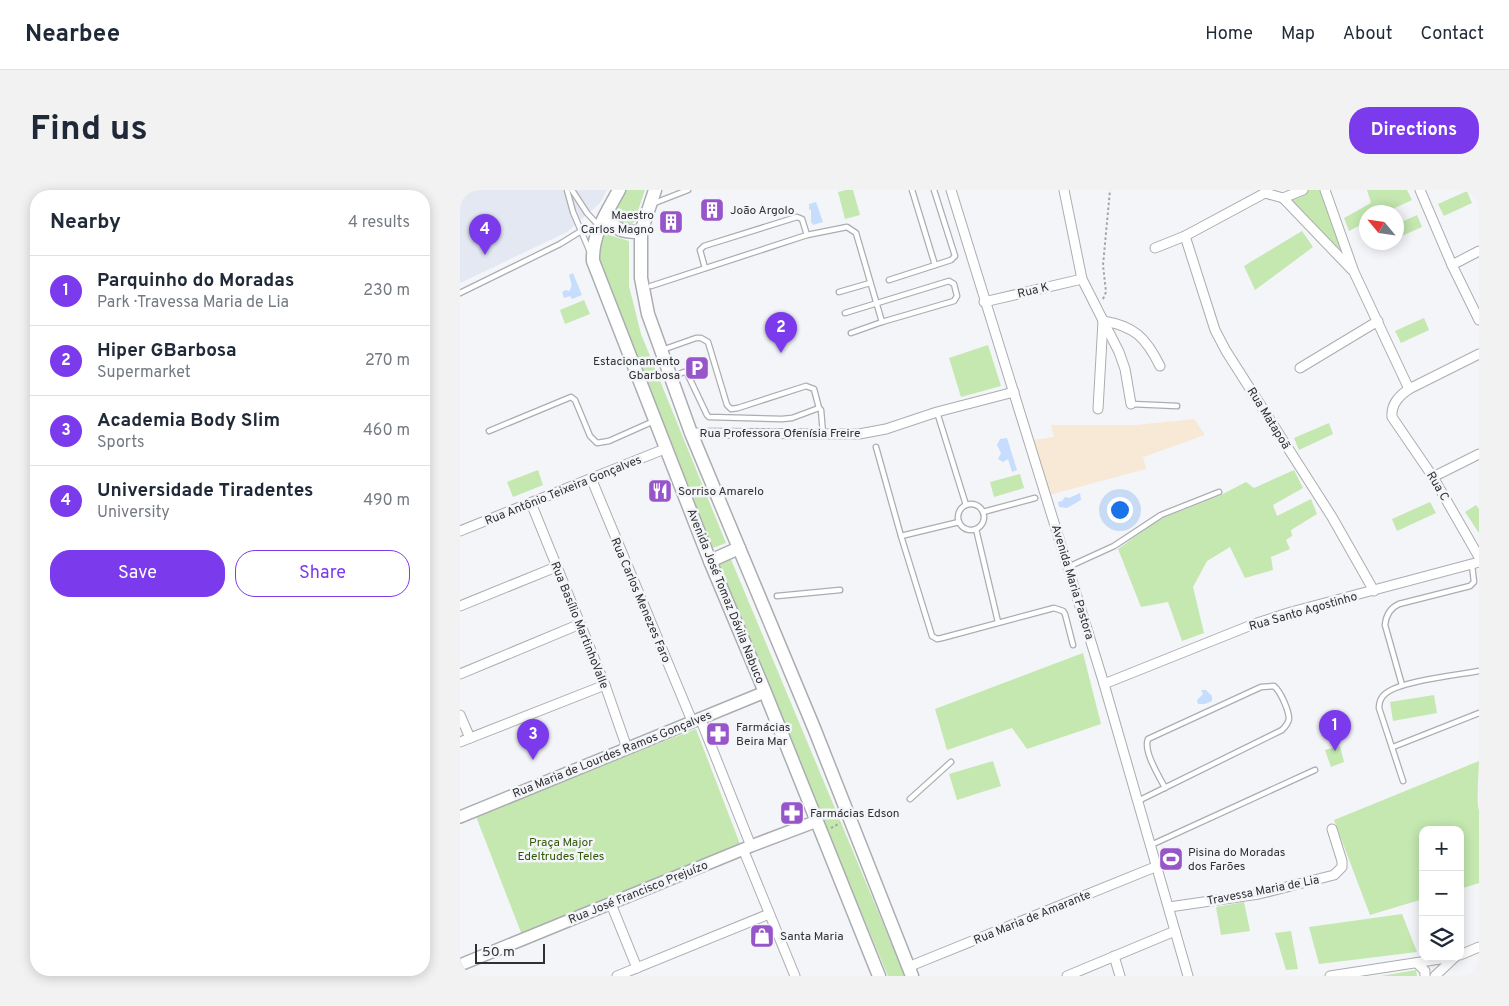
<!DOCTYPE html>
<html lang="en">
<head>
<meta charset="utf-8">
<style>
	body { margin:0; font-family:Overpass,sans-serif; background:#f2f2f3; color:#1f2937 }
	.controls { position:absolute; right:15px; bottom:15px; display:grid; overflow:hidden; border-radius:10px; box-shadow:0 2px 12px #0003 }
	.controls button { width:45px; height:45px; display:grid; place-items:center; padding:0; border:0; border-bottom:1px solid #e0e1e3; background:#fff; color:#1f2937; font:25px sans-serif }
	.compass { position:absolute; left:899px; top:15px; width:45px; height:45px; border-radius:50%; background:#fff; box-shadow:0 2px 12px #0003; rotate:299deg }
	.scale { position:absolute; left:15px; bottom:12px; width:70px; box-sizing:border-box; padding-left:5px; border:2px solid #303032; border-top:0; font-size:14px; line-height:18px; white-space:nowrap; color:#303032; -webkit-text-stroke:4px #f3f5f9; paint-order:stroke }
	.you { position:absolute; left:659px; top:319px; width:18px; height:18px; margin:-12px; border:4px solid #fff; border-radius:50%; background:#1a73e8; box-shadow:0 0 0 8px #1a73e833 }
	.badge { display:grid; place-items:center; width:32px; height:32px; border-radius:50%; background:#7c3aed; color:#fff; font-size:16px; font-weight:700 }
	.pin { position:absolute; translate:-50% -41px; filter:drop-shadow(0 1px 2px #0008) }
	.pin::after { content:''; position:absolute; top:26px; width:18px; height:15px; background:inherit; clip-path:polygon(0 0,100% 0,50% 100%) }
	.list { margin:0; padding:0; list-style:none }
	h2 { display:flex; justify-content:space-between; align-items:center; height:65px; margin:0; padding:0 20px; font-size:21px }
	h2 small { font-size:16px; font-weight:400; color:#747a83 }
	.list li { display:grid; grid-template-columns:32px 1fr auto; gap:15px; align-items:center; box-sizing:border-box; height:70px; padding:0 20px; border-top:1px solid #e0e1e3 }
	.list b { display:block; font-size:19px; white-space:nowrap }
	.list p { margin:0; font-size:16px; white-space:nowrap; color:#747a83 }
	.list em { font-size:16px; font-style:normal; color:#747a83 }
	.actions { display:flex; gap:10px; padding:15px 20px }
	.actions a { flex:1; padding:11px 0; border:1px solid #7c3aed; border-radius:20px; text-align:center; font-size:18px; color:#7c3aed }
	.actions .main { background:#7c3aed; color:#fff }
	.icon { flex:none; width:28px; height:28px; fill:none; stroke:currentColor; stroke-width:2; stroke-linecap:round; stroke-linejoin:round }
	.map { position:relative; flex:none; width:1019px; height:786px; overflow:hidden; border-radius:20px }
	header { display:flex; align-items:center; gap:30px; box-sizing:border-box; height:70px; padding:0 25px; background:#fff; border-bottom:1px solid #e0e1e3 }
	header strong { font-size:24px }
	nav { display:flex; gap:28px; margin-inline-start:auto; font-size:18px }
	.intro { display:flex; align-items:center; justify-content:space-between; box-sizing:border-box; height:120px; padding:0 30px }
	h1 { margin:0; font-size:35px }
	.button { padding:12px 22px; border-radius:20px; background:#7c3aed; color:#fff; font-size:18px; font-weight:700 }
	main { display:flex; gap:30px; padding:0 30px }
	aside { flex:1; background:#fff; border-radius:20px; box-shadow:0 2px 12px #0003 }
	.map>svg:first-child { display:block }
	.commercial { fill:#f8e8d6 }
	.built { fill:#e4e8f3 }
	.green { fill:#c4e8b0 }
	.water { fill:#c7ddfe }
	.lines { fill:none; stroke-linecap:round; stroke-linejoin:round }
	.service-casing { stroke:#abadb0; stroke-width:7 }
	.minor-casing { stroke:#abadb0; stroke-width:11 }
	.tertiary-casing { stroke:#abadb0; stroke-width:14 }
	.secondary-casing { stroke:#abadb0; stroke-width:15 }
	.path { stroke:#a3a4a7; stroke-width:2; stroke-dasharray:2.5 2.5; stroke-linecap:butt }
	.service { stroke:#fff; stroke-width:4.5 }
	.minor { stroke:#fff; stroke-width:9 }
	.tertiary { stroke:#fff; stroke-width:11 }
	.secondary { stroke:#fff; stroke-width:12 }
	.labels { text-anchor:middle; stroke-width:5; stroke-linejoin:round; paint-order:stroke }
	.poi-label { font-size:12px; fill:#303032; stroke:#f3f5f9; text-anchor:start }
	.street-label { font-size:12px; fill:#303032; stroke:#f3f5f9 }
	.park-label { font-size:12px; fill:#305a09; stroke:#f3f5f9 }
</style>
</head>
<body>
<header>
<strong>Nearbee</strong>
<nav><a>Home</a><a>Map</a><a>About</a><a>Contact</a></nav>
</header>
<div class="intro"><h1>Find us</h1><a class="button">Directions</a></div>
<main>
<aside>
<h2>Nearby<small>4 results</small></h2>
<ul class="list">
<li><span class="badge">1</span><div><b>Parquinho do Moradas</b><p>Park · Travessa Maria de Lia</p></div><em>230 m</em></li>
<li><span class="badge">2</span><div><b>Hiper GBarbosa</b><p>Supermarket</p></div><em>270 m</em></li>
<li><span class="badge">3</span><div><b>Academia Body Slim</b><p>Sports</p></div><em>460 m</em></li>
<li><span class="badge">4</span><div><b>Universidade Tiradentes</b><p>University</p></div><em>490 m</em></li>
</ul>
<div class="actions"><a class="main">Save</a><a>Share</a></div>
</aside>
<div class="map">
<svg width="1019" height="786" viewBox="0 0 1019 786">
	<rect width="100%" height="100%" fill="#f3f5f9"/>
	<polygon class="commercial" points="734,229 745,245 683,267 686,279 589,305 574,250 594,247 591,235 676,235"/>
	<polygon class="built" points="0,0 147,0 140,13 107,42 0,93"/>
	<g class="green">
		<polygon points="166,0 185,0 174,32 168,38 158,35 153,25"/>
		<polygon points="386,0 393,0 400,25 385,29 378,2"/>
		<polygon points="834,0 861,0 891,81 817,5"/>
		<polygon points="907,0 947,0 952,10 926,22 906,22 906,32 889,41 884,28 911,13"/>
		<polygon points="1007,1 1012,13 984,26 978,14"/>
		<polygon points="957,25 962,37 937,48 937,34"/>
		<polygon points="842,41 853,57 795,100 784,76"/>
		<polygon points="143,43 169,51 169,96 181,144 266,353 250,359 153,118 137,62"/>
		<polygon points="124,110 130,124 105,134 100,120"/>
		<polygon points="964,128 969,140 941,153 935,141"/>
		<polygon points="528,155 541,196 501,207 489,168"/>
		<polygon points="869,233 873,244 839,260 834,248"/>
		<polygon points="78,280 83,295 53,307 47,292"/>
		<polygon points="834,280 843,298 813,315 817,326 851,309 857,324 831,340 832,346 826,350 830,359 811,367 813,380 785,388 770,357 747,371 733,397 744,443 722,451 708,412 681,417 658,359 698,330 759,306 786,292 794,298"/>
		<polygon points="560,284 564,298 534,307 530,292"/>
		<polygon points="970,312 976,323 937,341 932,329"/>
		<polygon points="1016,315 1019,319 1019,343 1005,322"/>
		<polygon points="270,367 445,786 428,786 255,374"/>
		<polygon points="623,463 641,534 567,559 552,538 487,560 475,519"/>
		<polygon points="974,505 977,523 933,531 930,512"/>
		<polygon points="873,535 878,551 872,553 867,538"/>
		<polygon points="236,539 280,654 62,745 15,624"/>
		<polygon points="880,556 884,572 871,577 865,560"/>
		<polygon points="533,571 541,596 497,610 489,584"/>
		<path d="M1019 571C1019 580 1016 615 1019 620V693L1000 699V640H963V709L910 725 874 630Z"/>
		<polygon points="784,712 790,741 761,745 756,717"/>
		<polygon points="942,724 957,762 859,774 849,737"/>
		<polygon points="831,741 838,779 826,780 815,743"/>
		<polygon points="956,780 957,786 921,786"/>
	</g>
	<g class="water">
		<polygon points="356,12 363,32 353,35 351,32 351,20 349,19 349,14"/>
		<path d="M113 83 122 105 112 109 110 106 104 108 102 102 106 100 109 101C114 95 110 91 109 85Z"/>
		<polygon points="547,248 557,280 552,282 548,269 543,272 538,269 541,263 537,255 540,249"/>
		<polygon points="620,303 621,310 607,318 599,317 598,312 602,311 605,307 609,308"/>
		<polygon points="741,500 746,500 752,506 752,511 745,514 738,514 737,510 743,504"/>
	</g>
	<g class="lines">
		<defs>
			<g id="service">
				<polyline points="107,0 113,22 130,62"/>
				<polyline points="112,0 127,23 139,36"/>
				<polyline points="452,0 475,75"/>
				<polyline points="192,14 228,0"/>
				<polyline points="245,78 240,60 244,56 337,27 342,29 347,45"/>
				<polyline points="429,90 491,70 495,66 474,0"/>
				<polyline points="191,96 347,45 387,37 396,43 422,132 494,111 497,106 494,94 489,91 385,123"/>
				<polyline points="379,102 410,93"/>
				<polyline points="0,103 100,54 121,41"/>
				<polyline points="391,143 422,132"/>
				<polyline points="202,160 236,148 241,148 248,152 267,215 271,219 278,218 346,196 354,199 359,218"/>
				<polyline points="212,187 224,182 227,183 247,225 249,227 322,229 332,228 359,218 361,220 363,244"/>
				<polyline points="671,214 717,216"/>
				<polyline points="477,222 506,315"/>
				<polyline points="29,241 111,207 115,210 130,246 137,253 149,251 194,231"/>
				<polyline points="416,257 441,346 472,446 477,449 482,448 594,418 603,421 605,424 613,455"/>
				<circle cx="511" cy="327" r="13"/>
				<polyline points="523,322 575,308"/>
				<polyline points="516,339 538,432"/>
				<polyline points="441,346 499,332"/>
				<polyline points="608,377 654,356 701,325 759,302"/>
				<polyline points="317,406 380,400"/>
				<path d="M942 495 925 435C926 425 930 418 939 414L1010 396 1014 392 1012 375"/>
				<polyline points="933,557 1019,523"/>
				<path d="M943 591 919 518C919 512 920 508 925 504 939 491 998 485 1019 481"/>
				<polyline points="450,609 491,572"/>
				<path d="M678 611 822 540C825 537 828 534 829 529 829 521 821 502 814 496L801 497 688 549C683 561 699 586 705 598"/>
				<polyline points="691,655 855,580"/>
			</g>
			<g id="minor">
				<polyline points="491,0 644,494 728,786"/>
				<polyline points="604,0 622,89 659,162 665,179 671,214"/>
				<polyline points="865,0 894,82 949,199"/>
				<polyline points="960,0 992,75 1019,130"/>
				<polyline points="823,8 892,80"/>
				<polyline points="725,46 755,140 766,161 872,327 914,401"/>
				<polyline points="695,58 725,46 805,3 823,8 843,0"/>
				<polyline points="992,75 1019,61"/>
				<polyline points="524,112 622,89"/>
				<path d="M643 131C675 136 686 148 700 176"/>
				<path d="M1019 164 949 199C939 206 931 214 932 227L973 287 1019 367"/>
				<polyline points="840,178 918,131"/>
				<polyline points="638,219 643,131"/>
				<polyline points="231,243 399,244 426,239 477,222 554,202"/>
				<polyline points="973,287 1019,264"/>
				<polyline points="131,288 232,531"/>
				<polyline points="71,313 145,495 167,558"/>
				<polyline points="0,341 207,258"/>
				<polyline points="0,416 96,377"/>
				<polyline points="0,484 120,434"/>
				<polyline points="644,494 794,434 831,422 1019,372"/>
				<polyline points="0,525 10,548"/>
				<polyline points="240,528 291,656"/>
				<polyline points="0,552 145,495"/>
				<polyline points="283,659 335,786"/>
				<polyline points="151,714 177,778"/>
				<polyline points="709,717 799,704 874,685 882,677 882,671 872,639"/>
				<polyline points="1000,765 1019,757"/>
				<polyline points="654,766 660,786"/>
				<polyline points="957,773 965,781 965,786"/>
				<polyline points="448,777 695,677"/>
				<polyline points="157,786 309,724"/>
				<polyline points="607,786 715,741"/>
				<polyline points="870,786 993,767"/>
				<polyline points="975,786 995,767"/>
			</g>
			<g id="tertiary">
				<polyline points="0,627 305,502"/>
				<polyline points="0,775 291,656 357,631"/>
			</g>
			<g id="secondary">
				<path d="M159 0C147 22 132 44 133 71L250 371 305 502 419 786"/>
				<polyline points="195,0 181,42 181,88 188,124 231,243 354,538 452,786"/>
				<path d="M146 24C154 41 163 42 181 42"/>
				<polyline points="250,371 279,358"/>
			</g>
		</defs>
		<use href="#service" class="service-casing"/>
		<use href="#minor" class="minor-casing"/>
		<use href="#tertiary" class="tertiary-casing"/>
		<use href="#secondary" class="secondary-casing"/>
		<g class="path">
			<polyline points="643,109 646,102 643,75 650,0"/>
			<polyline points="371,638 380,633"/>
		</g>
		<use href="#service" class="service"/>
		<use href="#minor" class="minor"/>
		<use href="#tertiary" class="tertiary"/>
		<use href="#secondary" class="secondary"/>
	</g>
	<defs>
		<symbol id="building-square" viewBox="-11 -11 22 22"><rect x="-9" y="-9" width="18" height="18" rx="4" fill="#9755ca" stroke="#f3f5f9"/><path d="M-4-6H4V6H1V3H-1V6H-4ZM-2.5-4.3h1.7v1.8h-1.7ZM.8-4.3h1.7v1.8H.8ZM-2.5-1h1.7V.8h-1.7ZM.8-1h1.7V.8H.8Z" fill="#fff"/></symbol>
		<symbol id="parking-square" viewBox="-11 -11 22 22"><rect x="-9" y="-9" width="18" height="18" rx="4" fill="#9755ca" stroke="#f3f5f9"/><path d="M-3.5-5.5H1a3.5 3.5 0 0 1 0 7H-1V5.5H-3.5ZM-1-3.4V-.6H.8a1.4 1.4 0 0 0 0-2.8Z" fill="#fff"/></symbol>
		<symbol id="restaurant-square" viewBox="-11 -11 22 22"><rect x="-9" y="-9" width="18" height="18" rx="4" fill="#9755ca" stroke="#f3f5f9"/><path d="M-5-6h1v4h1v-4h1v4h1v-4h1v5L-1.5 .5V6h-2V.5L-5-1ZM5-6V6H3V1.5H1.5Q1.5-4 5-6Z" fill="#fff"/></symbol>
		<symbol id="pharmacy-square" viewBox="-11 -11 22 22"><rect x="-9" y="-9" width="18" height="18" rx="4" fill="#9755ca" stroke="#f3f5f9"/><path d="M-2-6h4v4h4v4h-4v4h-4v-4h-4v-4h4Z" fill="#fff"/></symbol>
		<symbol id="stadium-square" viewBox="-11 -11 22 22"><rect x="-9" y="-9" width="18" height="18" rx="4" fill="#9755ca" stroke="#f3f5f9"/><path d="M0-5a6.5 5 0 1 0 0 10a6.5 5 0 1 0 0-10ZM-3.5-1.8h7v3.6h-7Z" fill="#fff"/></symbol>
		<symbol id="shop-square" viewBox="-11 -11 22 22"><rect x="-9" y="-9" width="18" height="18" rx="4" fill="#9755ca" stroke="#f3f5f9"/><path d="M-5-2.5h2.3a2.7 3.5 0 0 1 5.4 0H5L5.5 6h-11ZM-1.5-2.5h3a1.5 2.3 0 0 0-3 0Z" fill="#fff"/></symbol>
	</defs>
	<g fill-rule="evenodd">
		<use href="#building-square" x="238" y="6" width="28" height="28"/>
		<use href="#building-square" x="197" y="18" width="28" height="28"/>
		<use href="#parking-square" x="223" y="164" width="28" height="28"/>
		<use href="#restaurant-square" x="186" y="287" width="28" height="28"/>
		<use href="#pharmacy-square" x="244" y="530" width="28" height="28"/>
		<use href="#pharmacy-square" x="318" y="609" width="28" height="28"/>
		<use href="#stadium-square" x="697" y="655" width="28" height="28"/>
		<use href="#shop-square" x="288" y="732" width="28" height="28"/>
	</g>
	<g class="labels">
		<g class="poi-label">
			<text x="270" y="24">João Argolo</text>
			<text x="194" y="29" text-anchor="end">Maestro<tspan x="194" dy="14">Carlos Magno</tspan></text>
			<text x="220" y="175" text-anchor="end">Estacionamento<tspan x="220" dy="14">Gbarbosa</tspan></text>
			<text x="218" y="305">Sorriso Amarelo</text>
			<text x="276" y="541">Farmácias<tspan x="276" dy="14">Beira Mar</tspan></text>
			<text x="350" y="627">Farmácias Edson</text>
			<text x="728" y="666">Pisina do Moradas<tspan x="728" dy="14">dos Farões</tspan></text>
			<text x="320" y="750">Santa Maria</text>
		</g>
		<g class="street-label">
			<text transform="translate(573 100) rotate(-14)" y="4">Rua K</text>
			<text transform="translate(809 228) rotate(58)" y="4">Rua Matapoã</text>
			<text x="320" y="247">Rua Professora Ofenísia Freire</text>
			<text transform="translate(978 296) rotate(59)" y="4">Rua C</text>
			<text transform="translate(103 300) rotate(-22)" y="4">Rua Antônio Teixeira Gonçalves</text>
			<text transform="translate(613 392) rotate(73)" y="4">Avenida Maria Pastora</text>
			<text transform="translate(266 406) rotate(68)" y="4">Avenida José Tomaz Dávila Nabuco</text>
			<text transform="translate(181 410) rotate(67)" y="4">Rua Carlos Menezes Faro</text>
			<text transform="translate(843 421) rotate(-16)" y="4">Rua Santo Agostinho</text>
			<text transform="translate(120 435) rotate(68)" y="4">Rua Basílio MartinhoValle</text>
			<text transform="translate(152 564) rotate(-22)" y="4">Rua Maria de Lourdes Ramos Gonçalves</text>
			<text transform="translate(803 700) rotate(-11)" y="4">Travessa Maria de Lia</text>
			<text transform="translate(178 702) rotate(-22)" y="4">Rua José Francisco Prejuízo</text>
			<text transform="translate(572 727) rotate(-22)" y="4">Rua Maria de Amarante</text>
		</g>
		<g class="park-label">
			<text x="101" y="656">Praça Major<tspan x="101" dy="14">Edeltrudes Teles</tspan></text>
		</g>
	</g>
</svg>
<div class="controls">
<button>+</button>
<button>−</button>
<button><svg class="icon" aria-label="layers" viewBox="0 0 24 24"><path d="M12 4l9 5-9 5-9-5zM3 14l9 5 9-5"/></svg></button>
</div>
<svg class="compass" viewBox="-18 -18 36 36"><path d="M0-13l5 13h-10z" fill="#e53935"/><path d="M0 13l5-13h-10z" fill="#747a83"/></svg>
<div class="scale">50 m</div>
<div class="you"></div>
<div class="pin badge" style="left:875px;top:561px">1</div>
<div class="pin badge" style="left:321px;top:163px">2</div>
<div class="pin badge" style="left:73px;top:570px">3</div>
<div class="pin badge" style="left:25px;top:65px">4</div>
</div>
</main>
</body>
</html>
